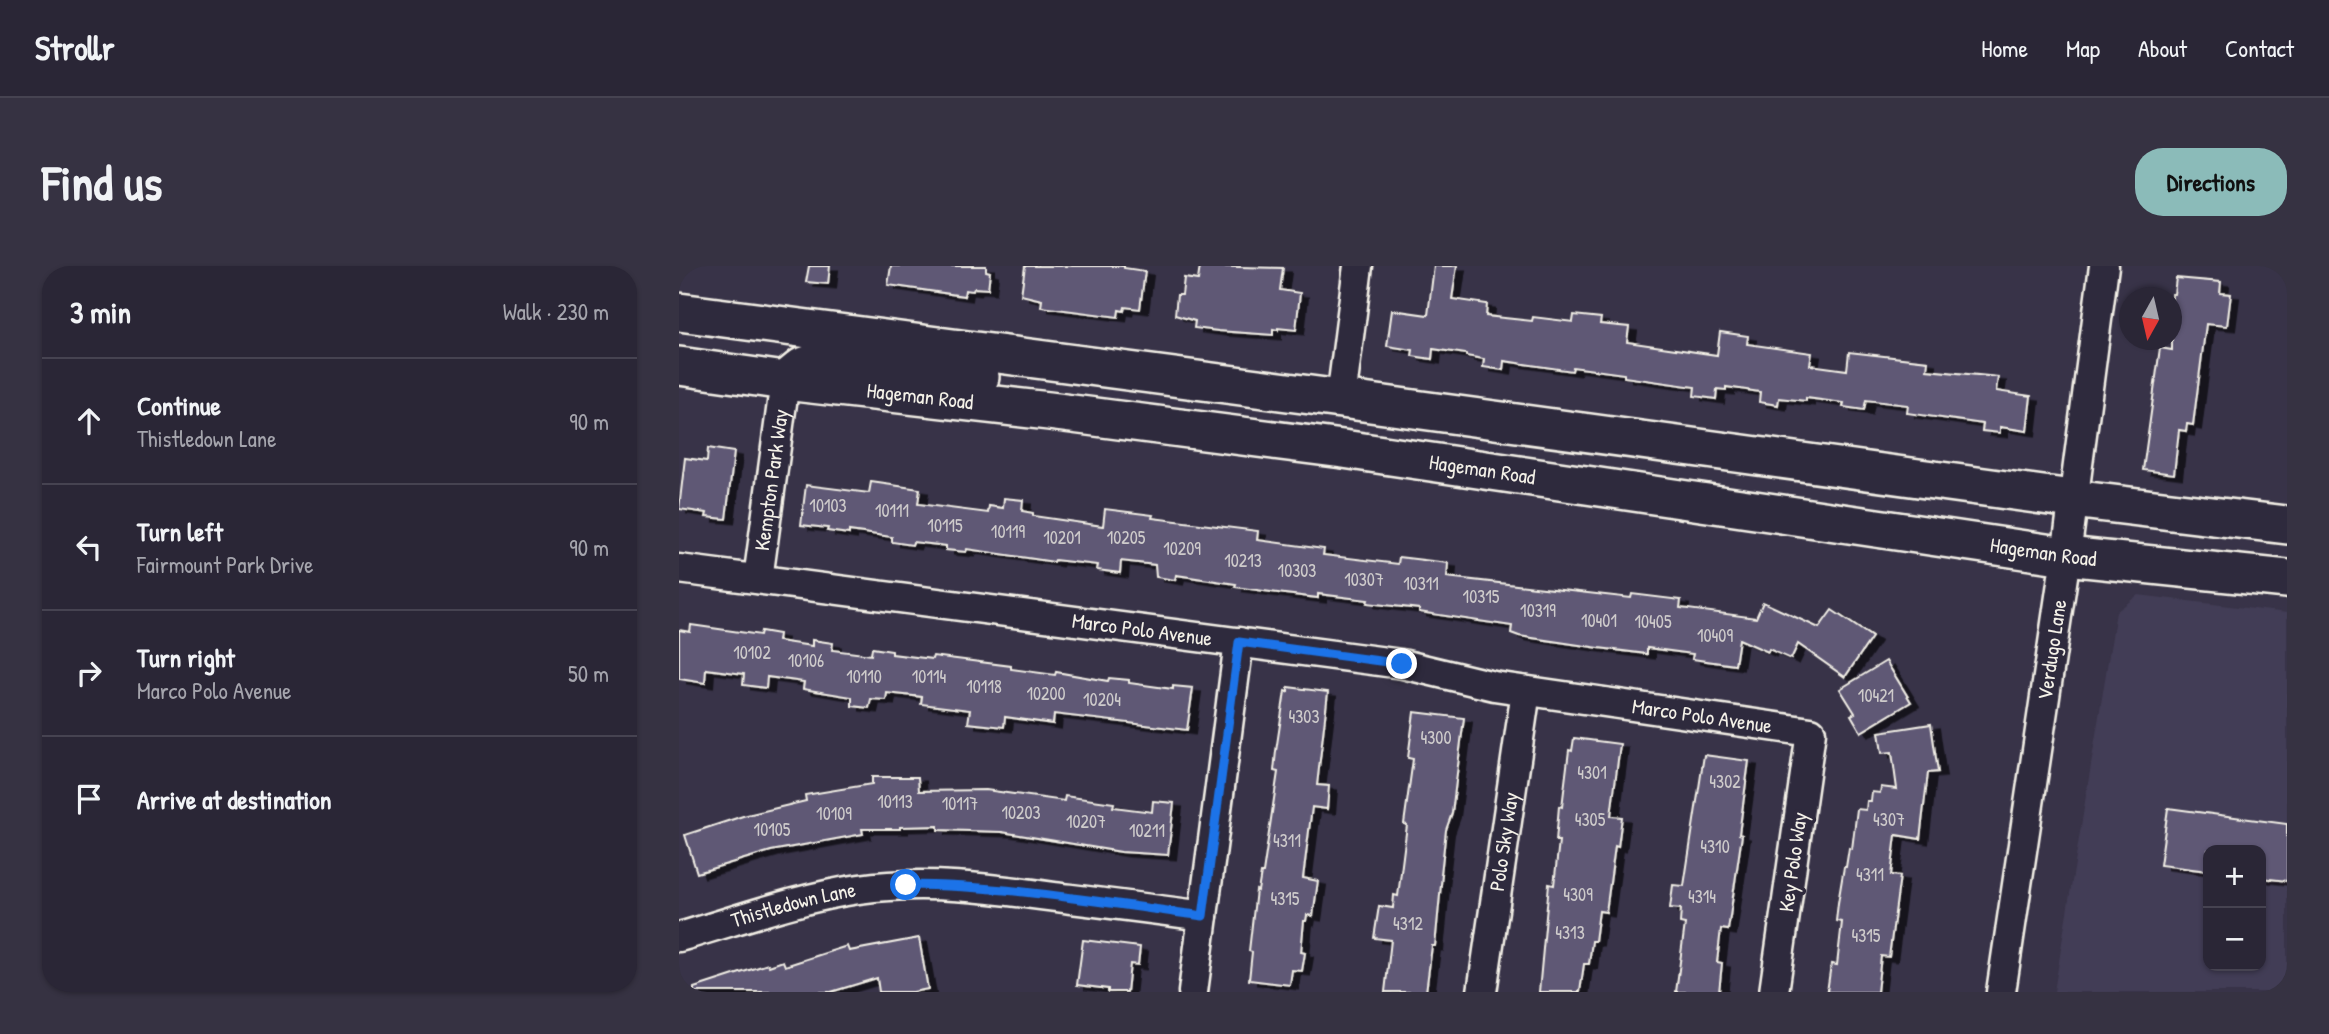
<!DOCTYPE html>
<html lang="en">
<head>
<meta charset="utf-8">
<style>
	body { margin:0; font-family:"Patrick Hand",sans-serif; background:#363242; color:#f1f3f6 }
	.controls { position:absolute; right:21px; bottom:21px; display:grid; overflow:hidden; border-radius:14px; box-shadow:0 2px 5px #0004 }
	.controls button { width:63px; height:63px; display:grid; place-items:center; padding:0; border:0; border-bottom:2px solid #464351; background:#2a2636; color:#f1f3f6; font:35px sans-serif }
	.compass { position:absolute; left:1440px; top:21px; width:63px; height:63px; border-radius:50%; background:#2a2636; box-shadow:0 2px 5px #0004; rotate:188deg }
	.stop { position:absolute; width:21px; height:21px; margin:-16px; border:5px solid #1a73e8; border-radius:50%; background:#fff }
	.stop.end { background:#1a73e8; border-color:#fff; box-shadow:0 2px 7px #0008 }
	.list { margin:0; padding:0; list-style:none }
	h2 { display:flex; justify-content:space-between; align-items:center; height:91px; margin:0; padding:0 28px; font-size:30px }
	h2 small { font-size:23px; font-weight:400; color:#a5a5ad }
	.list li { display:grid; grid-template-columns:46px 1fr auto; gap:21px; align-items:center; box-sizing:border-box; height:126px; padding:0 28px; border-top:2px solid #464351 }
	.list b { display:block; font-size:26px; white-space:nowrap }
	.list p { margin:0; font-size:23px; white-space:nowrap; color:#a5a5ad }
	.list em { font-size:23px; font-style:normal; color:#a5a5ad }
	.icon { flex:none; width:38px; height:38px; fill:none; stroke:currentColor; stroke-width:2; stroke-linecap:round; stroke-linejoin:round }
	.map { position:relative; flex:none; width:1608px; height:726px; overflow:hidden; border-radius:28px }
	header { display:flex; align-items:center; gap:42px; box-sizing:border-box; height:98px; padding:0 35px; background:#2a2636; border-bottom:2px solid #464351 }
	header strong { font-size:33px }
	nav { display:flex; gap:38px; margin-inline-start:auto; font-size:24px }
	.intro { display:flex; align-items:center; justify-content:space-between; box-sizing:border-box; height:168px; padding:0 42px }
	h1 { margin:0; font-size:49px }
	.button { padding:18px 32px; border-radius:28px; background:#8bbbb9; color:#111; font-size:24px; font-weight:700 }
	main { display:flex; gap:42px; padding:0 42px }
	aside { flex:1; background:#2a2636; border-radius:28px; box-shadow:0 2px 5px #0004 }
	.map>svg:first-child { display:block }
	.built { fill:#433e56; fill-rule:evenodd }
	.building { fill:#5e5875; stroke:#f4f1e8; stroke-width:2; filter:url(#shadow) }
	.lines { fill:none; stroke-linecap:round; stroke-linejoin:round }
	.minor-casing { stroke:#f4f1e8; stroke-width:33 }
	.major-casing { stroke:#f4f1e8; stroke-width:42 }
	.minor { stroke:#2f2a3d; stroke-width:28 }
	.major { stroke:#2f2a3d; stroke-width:37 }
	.route { stroke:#1a73e8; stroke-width:9 }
	.labels { text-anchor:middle; stroke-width:7; stroke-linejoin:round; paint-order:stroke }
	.number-label { font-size:18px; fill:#cecbcb }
	.street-label { font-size:21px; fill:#f4f1e8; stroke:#2f2a3d }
</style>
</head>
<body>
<header>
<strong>Strollr</strong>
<nav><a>Home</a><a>Map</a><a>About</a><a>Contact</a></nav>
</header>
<div class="intro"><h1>Find us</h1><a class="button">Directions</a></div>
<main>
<aside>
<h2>3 min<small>Walk · 230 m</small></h2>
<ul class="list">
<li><svg class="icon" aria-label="ahead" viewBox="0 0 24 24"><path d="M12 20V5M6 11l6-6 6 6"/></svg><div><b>Continue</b><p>Thistledown Lane</p></div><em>90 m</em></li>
<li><svg class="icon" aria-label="left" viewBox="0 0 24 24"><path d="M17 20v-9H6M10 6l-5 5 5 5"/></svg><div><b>Turn left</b><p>Fairmount Park Drive</p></div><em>90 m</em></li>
<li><svg class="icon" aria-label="right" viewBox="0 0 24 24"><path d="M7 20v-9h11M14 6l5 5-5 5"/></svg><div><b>Turn right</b><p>Marco Polo Avenue</p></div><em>50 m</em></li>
<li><svg class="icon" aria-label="arrive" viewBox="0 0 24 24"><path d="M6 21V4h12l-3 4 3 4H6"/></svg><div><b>Arrive at destination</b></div></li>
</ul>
</aside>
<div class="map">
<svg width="1608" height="726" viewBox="0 0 1608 726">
	<defs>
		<filter id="shadow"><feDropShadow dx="8" dy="4.5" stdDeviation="0" flood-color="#0009"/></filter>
	</defs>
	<rect width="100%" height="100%" fill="#383348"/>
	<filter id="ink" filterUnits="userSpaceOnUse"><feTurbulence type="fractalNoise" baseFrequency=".0143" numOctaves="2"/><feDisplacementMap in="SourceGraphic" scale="14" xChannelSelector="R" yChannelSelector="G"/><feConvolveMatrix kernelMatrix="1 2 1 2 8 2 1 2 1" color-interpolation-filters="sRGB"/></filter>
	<g filter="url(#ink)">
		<path class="built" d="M1459 329 1608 347V726H1375L1437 346ZM1529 584H1582V700H1529Z"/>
		<g class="building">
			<polygon points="130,0 151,0 149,18 127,16"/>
			<polygon points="212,0 307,0 307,5 311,6 309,23 295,22 294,25 286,24 285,30 209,19"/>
			<polygon points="346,0 445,0 445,2 466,5 461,43 446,41 445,45 440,44 439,51 362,41 363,34 342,29"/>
			<polygon points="521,0 604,2 601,24 621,27 617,64 599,62 599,64 594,63 594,69 539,65 515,62 516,55 496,49 498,29 503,29 505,12 519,14"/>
			<polygon points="755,0 778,0 773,33 808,38 807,50 853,55 854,51 894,56 895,49 922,52 921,58 950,61 948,76 1038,89 1041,66 1069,70 1068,78 1133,87 1131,99 1168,104 1170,86 1249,95 1248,104 1319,111 1317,125 1352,130 1348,165 1321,161 1321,167 1303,165 1304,158 1228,147 1229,139 1187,134 1185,144 1164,141 1165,137 1127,132 1127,135 1100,132 1099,139 1080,136 1081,126 1047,121 1047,124 1038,123 1037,133 1015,130 1016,121 945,111 945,108 894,101 893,105 825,95 824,104 804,101 805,93 787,90 787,88 754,83 753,93 733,90 734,84 708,80 713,44 749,49"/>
			<polygon points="1497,12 1542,16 1541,27 1552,28 1548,60 1527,58 1514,159 1508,158 1507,165 1500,164 1495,208 1464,204 1481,82 1493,84 1493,28 1495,28"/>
			<polygon points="29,182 55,186 47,253 27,251 28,247 0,243 6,192 28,195"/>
			<polygon points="192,216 241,223 239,238 309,247 310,240 324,242 325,232 344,234 343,245 354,247 354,250 424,260 426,243 474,249 473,252 579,265 578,274 645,283 644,289 719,298 720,291 769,297 768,311 952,332 953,328 1002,334 1001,342 1077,352 1084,336 1140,362 1153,344 1193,371 1166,411 1119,378 1112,393 1090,383 1089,386 1060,373 1056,399 1013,393 1014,388 968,382 968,388 920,382 840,370 832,367 833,360 740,346 740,343 688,337 689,334 639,328 639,332 606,328 556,321 557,318 497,309 496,314 477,311 476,299 442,295 441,307 418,304 419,299 376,294 375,296 288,283 287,286 267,284 267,280 234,276 233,279 213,276 213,271 170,265 170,268 148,265 149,262 122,259 127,219 190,227"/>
			<polygon points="12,359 81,369 82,365 100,368 99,375 133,380 133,374 154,377 153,384 192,389 193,382 213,385 213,388 253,393 254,390 332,400 332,403 376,409 377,406 429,415 430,412 450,414 450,417 494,423 494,420 514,422 508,464 375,448 374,458 326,451 325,461 289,457 291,444 242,438 243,431 208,427 207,434 192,433 190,442 173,440 173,431 124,423 125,416 88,411 87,422 64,419 65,408 27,403 26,417 0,413 0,364 11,366"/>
			<polygon points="1207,395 1232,436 1182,466 1172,449 1176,447 1161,423"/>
			<polygon points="609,421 649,426 638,519 650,520 648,543 633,541 624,612 639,615 634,650 628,649 627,655 625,655 622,686 626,687 623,705 613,704 611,719 570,714 573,686 570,685 577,624 579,625 582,607 584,607 599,506 595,505 597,485 606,425 609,426"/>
			<polygon points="735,446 785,452 773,547 767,564 762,608 763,608 756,680 753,680 747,726 706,726 712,674 695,672 700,640 714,642 715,629 719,630 728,559 725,558 734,493 729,492"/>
			<polygon points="1252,458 1259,506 1249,507 1241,573 1217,569 1212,609 1221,610 1210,691 1202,690 1198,726 1148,726 1152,698 1158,699 1163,656 1157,655 1159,637 1165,601 1167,601 1170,582 1173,583 1178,543 1187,544 1188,535 1192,535 1193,526 1201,527 1202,521 1218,523 1213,486 1203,487 1200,466"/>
			<polygon points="895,472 941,478 932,550 943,551 939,581 936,580 927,646 920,645 916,675 913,675 910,698 905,698 901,726 860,726 870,618 875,619 880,575 877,575 880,540 883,541 890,484 893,485"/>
			<polygon points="1025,489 1070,495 1060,568 1063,569 1049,664 1042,663 1038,696 1043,697 1040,726 997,726 1006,658 1001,657 1002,643 991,642 994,619 1005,620"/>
			<polygon points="193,511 239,511 240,525 307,524 385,535 386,530 435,537 434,541 473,546 474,535 495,537 489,589 442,586 323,566 259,564 259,560 221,561 221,563 183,563 184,568 92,585 18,607 6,569 64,550 127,535 126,529 193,518"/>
			<polygon points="1489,542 1608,558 1608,615 1582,612 1582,584 1529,584 1529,605 1481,599"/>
			<polygon points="240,672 249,723 234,726 200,726 198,712 152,726 15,726 15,722 89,698 90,700 104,695 106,700 168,680 170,685"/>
			<polygon points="404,674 461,681 459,699 451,698 448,726 429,726 429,723 398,719"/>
		</g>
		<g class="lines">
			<defs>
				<g id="minor">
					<polyline points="662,133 679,0"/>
					<path id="s1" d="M0 303 723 398 815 420 1132 466 1095 726"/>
					<path id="s2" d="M79 313 106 115"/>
					<path id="s3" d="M0 671C59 654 119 632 180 623 246 614 311 622 376 631 425 637 475 643 524 650"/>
					<polyline points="514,726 560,376"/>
					<path id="s4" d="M803 726 847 425"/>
					<path id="s5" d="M1322 726 1387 290 1425 0"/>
				</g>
				<g id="major">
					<polyline points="0,46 662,133 1393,233 1608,259"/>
					<path id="s6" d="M0 100 106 115 370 145 664 183 1387 290 1608 313"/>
					<polyline points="106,115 123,101 147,93 301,111"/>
				</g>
			</defs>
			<use href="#minor" class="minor-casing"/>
			<use href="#major" class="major-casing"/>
			<use href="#minor" class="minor"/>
			<use href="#major" class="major"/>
		</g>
	</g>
	<g class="lines" filter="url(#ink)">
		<path class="route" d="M227 619C327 619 426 637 524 650L560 376 723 398"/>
	</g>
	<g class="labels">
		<g class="number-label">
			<text x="149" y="246">10103</text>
			<text x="213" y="251">10111</text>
			<text x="266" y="266">10115</text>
			<text x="329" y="272">10119</text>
			<text x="383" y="278">10201</text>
			<text x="447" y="278">10205</text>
			<text x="503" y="289">10209</text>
			<text x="564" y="301">10213</text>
			<text x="618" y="311">10303</text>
			<text x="685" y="320">10307</text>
			<text x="742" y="324">10311</text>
			<text x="802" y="337">10315</text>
			<text x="859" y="351">10319</text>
			<text x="920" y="361">10401</text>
			<text x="974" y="362">10405</text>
			<text x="1036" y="376">10409</text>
			<text x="73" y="393">10102</text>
			<text x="127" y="401">10106</text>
			<text x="185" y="417">10110</text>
			<text x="250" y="417">10114</text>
			<text x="305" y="427">10118</text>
			<text x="367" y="434">10200</text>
			<text x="1197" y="436">10421</text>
			<text x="423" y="440">10204</text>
			<text x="625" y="457">4303</text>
			<text x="757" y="478">4300</text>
			<text x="913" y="513">4301</text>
			<text x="1046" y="522">4302</text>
			<text x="216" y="542">10113</text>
			<text x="281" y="544">10117</text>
			<text x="342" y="553">10203</text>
			<text x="155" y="554">10109</text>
			<text x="911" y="560">4305</text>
			<text x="1210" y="560">4307</text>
			<text x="407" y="562">10207</text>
			<text x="93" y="570">10105</text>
			<text x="468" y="571">10211</text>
			<text x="608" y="581">4311</text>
			<text x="1036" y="587">4310</text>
			<text x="1191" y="615">4311</text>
			<text x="899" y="635">4309</text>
			<text x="1023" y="637">4314</text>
			<text x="606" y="639">4315</text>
			<text x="729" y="664">4312</text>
			<text x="891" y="673">4313</text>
			<text x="1187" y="676">4315</text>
		</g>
		<g class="street-label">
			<text dy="7" stroke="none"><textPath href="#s6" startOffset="243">Hageman Road</textPath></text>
			<text dy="7" stroke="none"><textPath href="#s6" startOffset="810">Hageman Road</textPath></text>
			<text dy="7" stroke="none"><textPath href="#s2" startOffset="100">Kempton Park Way</textPath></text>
			<text dy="7" stroke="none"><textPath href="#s6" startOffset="1377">Hageman Road</textPath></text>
			<text dy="7" stroke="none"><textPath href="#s1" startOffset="467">Marco Polo Avenue</textPath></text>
			<text dy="7" stroke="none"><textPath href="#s5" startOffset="346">Verdugo Lane</textPath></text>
			<text dy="7" stroke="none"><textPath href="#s1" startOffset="1034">Marco Polo Avenue</textPath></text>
			<text dy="7" stroke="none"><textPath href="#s4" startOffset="152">Polo Sky Way</textPath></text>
			<text transform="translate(1114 596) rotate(-82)" y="7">Key Polo Way</text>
			<text dy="7" stroke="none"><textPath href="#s3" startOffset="119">Thistledown Lane</textPath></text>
		</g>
	</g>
</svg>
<div class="controls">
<button>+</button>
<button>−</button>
</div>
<svg class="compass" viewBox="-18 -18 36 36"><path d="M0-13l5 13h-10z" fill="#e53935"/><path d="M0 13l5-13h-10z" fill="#a5a5ad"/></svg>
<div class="stop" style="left:227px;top:619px"></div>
<div class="stop end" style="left:723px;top:398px"></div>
</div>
</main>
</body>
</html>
